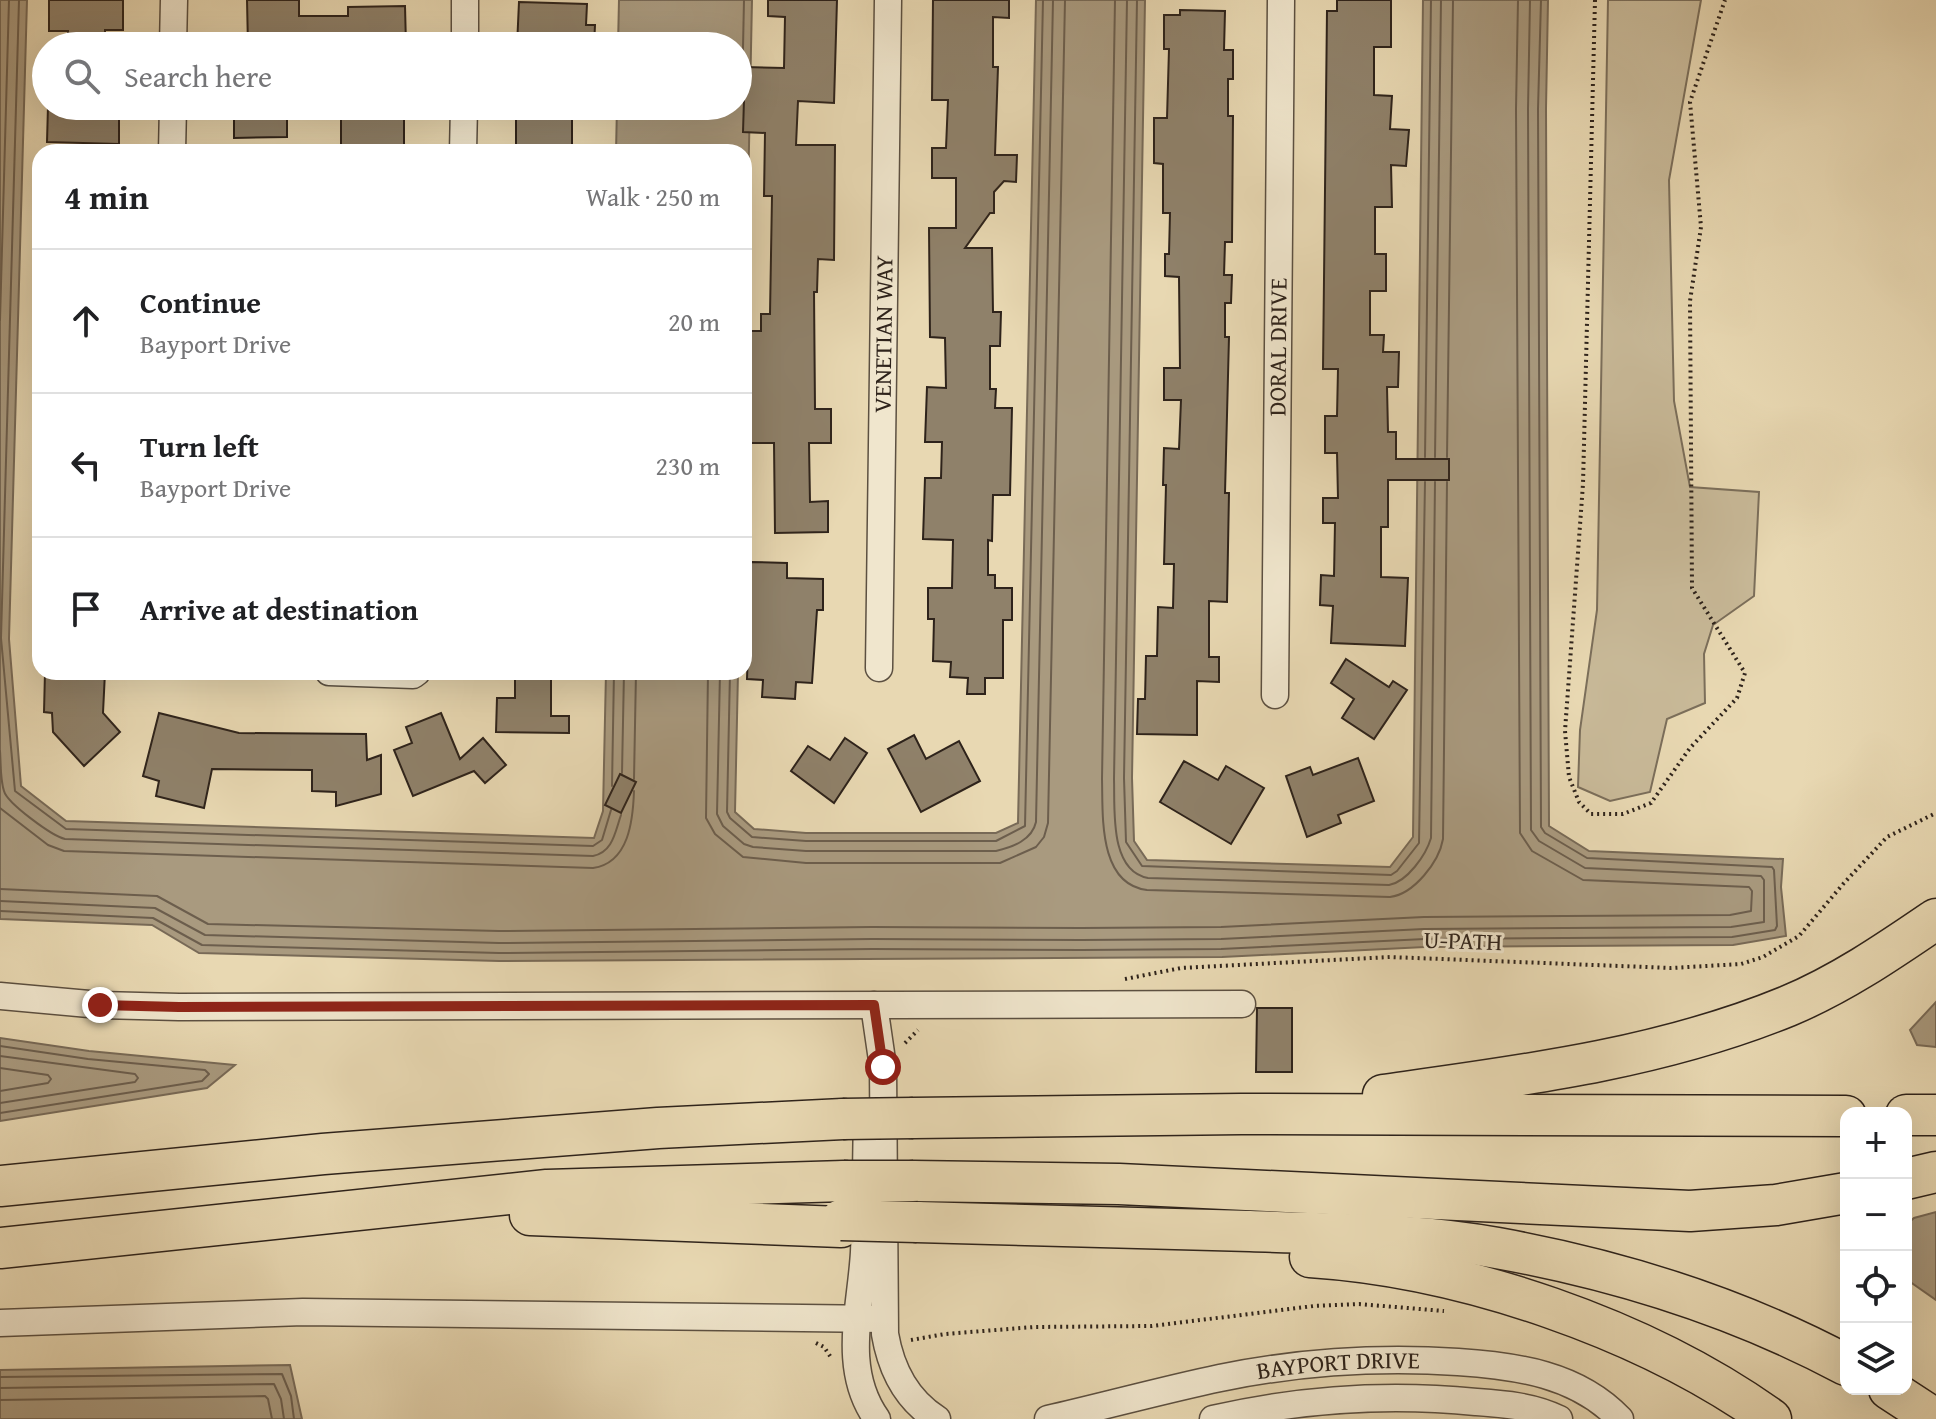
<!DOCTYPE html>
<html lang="en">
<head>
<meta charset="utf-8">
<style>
	body { margin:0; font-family:"Gentium Book Plus",serif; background:#f6f6f6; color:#202124 }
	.controls { position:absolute; right:24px; bottom:24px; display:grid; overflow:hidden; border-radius:16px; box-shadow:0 8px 32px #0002 }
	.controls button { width:72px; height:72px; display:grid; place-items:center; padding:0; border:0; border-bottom:2px solid #e0e0e0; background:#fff; color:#202124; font:40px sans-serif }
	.stop { position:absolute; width:24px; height:24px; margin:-18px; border:6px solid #8f2418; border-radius:50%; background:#fff }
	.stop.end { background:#8f2418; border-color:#fff; box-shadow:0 2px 8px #0008 }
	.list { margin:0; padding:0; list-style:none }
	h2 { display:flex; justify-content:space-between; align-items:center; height:104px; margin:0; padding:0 32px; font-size:34px }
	h2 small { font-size:26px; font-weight:400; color:#757577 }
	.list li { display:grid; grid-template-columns:52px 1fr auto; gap:24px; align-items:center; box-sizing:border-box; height:144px; padding:0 32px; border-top:2px solid #e0e0e0 }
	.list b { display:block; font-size:30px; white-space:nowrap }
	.list p { margin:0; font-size:26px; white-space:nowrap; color:#757577 }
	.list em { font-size:26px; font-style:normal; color:#757577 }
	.icon { flex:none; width:44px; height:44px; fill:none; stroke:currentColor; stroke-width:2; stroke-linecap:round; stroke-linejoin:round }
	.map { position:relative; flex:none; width:1936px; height:1419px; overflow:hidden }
	.search { position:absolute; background:#fff; box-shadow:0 8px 32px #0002; left:32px; top:32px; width:720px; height:88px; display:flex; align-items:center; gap:20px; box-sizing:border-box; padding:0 28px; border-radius:44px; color:#757577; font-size:30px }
	.panel { position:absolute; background:#fff; box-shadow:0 8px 32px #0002; left:32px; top:144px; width:720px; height:536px; border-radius:24px }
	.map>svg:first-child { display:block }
	.green { fill:#c8b998; stroke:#7b6e5a; stroke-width:2 }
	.water { fill:#a99a7f; stroke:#786a57; stroke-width:2 }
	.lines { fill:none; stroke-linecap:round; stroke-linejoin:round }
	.shore { stroke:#6c5e4d; stroke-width:2 }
	.building { fill:#8f816a; stroke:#2e231b; stroke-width:2 }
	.minor-casing { stroke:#5c5041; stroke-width:29 }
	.highway-casing { stroke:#2e231b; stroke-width:43 }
	.path { stroke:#2e231b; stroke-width:4; stroke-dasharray:2 4; stroke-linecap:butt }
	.minor { stroke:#f0e6cd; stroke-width:26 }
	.highway { stroke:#e8d8b2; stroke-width:40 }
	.highway-bridge-casing { stroke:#2e231b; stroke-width:43; stroke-linecap:butt }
	.highway-bridge { stroke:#e8d8b2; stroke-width:40 }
	.route { stroke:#8f2418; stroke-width:10 }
	.labels { text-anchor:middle; stroke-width:6; stroke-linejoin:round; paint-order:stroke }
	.street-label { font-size:24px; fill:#2e231b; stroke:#f0e6cd }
</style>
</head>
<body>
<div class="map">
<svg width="1936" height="1419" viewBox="0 0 1936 1419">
	<rect width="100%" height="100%" fill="#e8d8b2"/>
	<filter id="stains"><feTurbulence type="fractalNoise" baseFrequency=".0025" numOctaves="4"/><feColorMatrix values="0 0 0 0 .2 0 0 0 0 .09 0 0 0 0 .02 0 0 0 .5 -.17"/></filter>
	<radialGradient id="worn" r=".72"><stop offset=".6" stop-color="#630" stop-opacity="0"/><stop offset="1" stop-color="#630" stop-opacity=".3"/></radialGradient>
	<polygon class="green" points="1608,0 1701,0 1669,180 1674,401 1690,487 1759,492 1754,596 1713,625 1704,654 1705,703 1667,719 1650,792 1610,801 1578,787 1580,730 1597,610"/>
	<g class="water">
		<polygon points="0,0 27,0 9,639 21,786 66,821 594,838 603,811 606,672 738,672 735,812 754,829 806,833 996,833 1018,823 1036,0 1145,0 1132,778 1134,841 1147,860 1390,867 1413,837 1423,0 1548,0 1546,109 1549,826 1589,851 1783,859 1781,887 1786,936 1733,945 1425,947 1222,957 499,961 199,953 152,925 0,919"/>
		<polygon points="619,0 752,0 744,389 744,152 616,152 617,106 738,106 738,46 618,46"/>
		<polygon points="1936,1002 1936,1047 1917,1045 1910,1030"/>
		<polygon points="0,1038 89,1051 235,1065 207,1088 0,1121"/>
		<polygon points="1936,1212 1936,1300 1906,1279 1906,1225 1914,1218"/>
		<polygon points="290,1365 302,1419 0,1419 0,1370"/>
	</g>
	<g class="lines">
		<g class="shore">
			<polyline points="19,0 1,638 15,791 66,829 593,846 602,840 611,810"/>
			<path d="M1115 0 1102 779C1103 815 1098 884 1147 890L1390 897C1414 894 1439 862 1443 839L1447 482"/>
			<path d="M1127 0 1114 779C1115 808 1109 871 1148 878L1389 885C1407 882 1426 855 1431 838L1435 482"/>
			<polyline points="1137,0 1124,778 1126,842 1142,866 1391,875 1397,871 1419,843 1425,482"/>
			<polyline points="742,95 744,0"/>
			<polyline points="0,320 9,0"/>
			<polyline points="1425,457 1431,0"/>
			<polyline points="1435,457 1441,0"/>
			<polyline points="1447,457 1453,0"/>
			<polyline points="708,672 706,818 715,834 743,857 806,863 1000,863 1036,847 1044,837 1048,823 1065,0"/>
			<path d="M720 672 717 814 723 826 744 844 753 847 806 851H996C1013 847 1032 840 1036 822L1053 0"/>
			<polyline points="730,672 727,812 730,818 752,837 806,841 996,841 1025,826 1043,0"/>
			<path d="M0 751C1 764 0 779 4 791 7 803 52 836 65 839L593 856C613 852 615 832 621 815"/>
			<polyline points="622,773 624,672"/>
			<polyline points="634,779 636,672"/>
			<polyline points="612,786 614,672"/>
			<path d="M0 808 48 845 64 851 593 868C629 863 633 820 634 791"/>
			<polyline points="0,889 157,896 208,924 499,931 872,927 1081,928 1221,927 1424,917 1730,915 1751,911 1752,891 1749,887 1583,880 1532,851 1520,833 1516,109 1518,0"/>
			<polyline points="0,901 155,908 205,935 499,943 872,939 1081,940 1221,939 1424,929 1731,927 1764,922 1764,880 1761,876 1585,868 1539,841 1531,830 1528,109 1530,0"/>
			<polyline points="0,911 153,918 202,945 499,953 872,949 1081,950 1221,949 1425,939 1732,937 1775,930 1777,926 1774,870 1772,867 1587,858 1545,833 1541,827 1538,109 1541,0"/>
			<polyline points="0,1046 88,1059 205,1070 209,1074 202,1081 0,1113"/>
			<polyline points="0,1056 135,1074 138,1078 135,1082 0,1103"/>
			<polyline points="0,1068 48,1075 51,1079 48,1083 0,1091"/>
			<polyline points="0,1377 282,1374 291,1396 294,1419"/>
			<polyline points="0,1388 274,1384 281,1399 284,1419"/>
			<polyline points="0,1400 265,1396 268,1399 272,1419"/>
		</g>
	</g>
	<g class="building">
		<polygon points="49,0 123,0 123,30 105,30 105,46 68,46 68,31 49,31"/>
		<polygon points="247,0 299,0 299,16 348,16 348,7 405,6 406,45 248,46"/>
		<polygon points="768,0 837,0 834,103 798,101 796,145 835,145 834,260 818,259 817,292 814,292 815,409 831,409 831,443 809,443 810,502 828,501 828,532 775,533 774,443 751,443 751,380 744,381 744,331 761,331 761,314 770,314 772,196 764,196 765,133 743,132 745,67 784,68 785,17 768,16"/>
		<polygon points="933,0 1009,0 1009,18 993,17 993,67 998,67 995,155 1017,155 1016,182 1004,181 994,192 994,213 990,213 965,248 992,248 993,312 1001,312 1000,346 990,346 990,389 996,389 995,408 1012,408 1010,495 993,495 992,541 988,540 988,575 995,575 995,588 1012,588 1012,620 1003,620 1003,678 985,678 985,694 967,694 968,678 950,677 951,662 933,661 934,619 928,619 928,588 952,588 953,540 923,539 925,478 941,478 942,442 925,442 927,387 946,388 945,338 930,337 929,228 956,228 956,178 932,178 932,148 946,148 948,100 932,100"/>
		<polygon points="1337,0 1391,0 1391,47 1374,47 1374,95 1392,96 1390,129 1409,130 1406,166 1391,165 1392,207 1375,207 1375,254 1386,254 1386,291 1370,291 1370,335 1384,335 1383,352 1399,352 1398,387 1387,387 1388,432 1396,432 1396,459 1449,459 1449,480 1388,480 1388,527 1381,527 1381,577 1408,578 1405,646 1331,643 1333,606 1320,605 1321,575 1334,576 1335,523 1323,523 1323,498 1338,498 1337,453 1325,453 1325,416 1337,416 1338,369 1323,369 1327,11 1337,11"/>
		<polygon points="519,2 587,4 586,25 595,25 594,46 517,46"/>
		<polygon points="1180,10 1225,11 1224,50 1233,50 1233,79 1228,79 1228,116 1233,116 1232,242 1225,242 1224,275 1232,275 1231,303 1225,303 1225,337 1229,337 1225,493 1229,493 1227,602 1209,601 1209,657 1219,657 1219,682 1197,681 1197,735 1137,734 1138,699 1145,699 1146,656 1157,656 1158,607 1173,608 1174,564 1164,564 1166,485 1163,485 1164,448 1179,449 1181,400 1164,400 1164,368 1180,368 1179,277 1165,276 1165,254 1169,254 1170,213 1163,213 1163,164 1154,163 1154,118 1167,118 1169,49 1164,49 1164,15 1180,15"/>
		<polygon points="48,106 101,106 101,110 119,110 119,144 47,142"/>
		<polygon points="234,106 287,106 287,137 234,138"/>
		<polygon points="341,106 389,106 389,119 404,119 404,152 341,151"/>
		<rect x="516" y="106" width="56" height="46"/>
		<polygon points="751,562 787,563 787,578 823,579 823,610 817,610 812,683 796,682 795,699 762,697 763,680 747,679"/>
		<polygon points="1346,659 1389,687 1393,681 1407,690 1374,739 1342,718 1354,699 1331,683"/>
		<polygon points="45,672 105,672 103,713 120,732 84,766 53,732 52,713 44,712"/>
		<polygon points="515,672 551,672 551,716 569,716 569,733 496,732 497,698 515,698"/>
		<polygon points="159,713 239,733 366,734 367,760 381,755 381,794 336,806 336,792 312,791 312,770 212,769 204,808 156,796 159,781 143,776"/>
		<polygon points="441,713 460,759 483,738 506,765 485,783 474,771 413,796 394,750 412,743 406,727"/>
		<polygon points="914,735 926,759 959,741 980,781 921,812 888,749"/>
		<polygon points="845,738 867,753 834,803 791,771 808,746 830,760"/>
		<polygon points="1358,758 1374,801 1338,815 1341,823 1307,837 1286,776 1310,767 1313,775"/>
		<polygon points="1184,761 1218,780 1226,766 1264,788 1231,844 1160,802"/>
		<polygon points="620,774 636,782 621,813 605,805"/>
		<polygon points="1257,1008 1292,1008 1292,1072 1256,1072"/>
	</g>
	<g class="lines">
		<defs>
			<g id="minor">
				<polyline points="173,46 174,0"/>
				<polyline points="465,46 465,0"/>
				<polyline points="172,152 173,106"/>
				<polyline points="463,152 464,106"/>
				<path id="s1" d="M879 668 888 0"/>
				<polyline points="329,672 413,675 417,672"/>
				<path id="s2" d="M1275 695 1281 0"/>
				<polyline points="0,996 100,1005 179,1007 1242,1004"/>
				<path d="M874 1005 883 1067 885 1334C891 1369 907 1400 937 1419"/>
				<path d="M867 1116C866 1161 866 1207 864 1252 861 1308 841 1369 877 1419"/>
				<polyline points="0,1323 303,1312 884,1319"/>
				<path id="s3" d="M1048 1419C1105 1406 1163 1390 1220 1378 1298 1362 1379 1357 1458 1362 1517 1366 1577 1374 1620 1419"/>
				<path d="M1213 1419C1300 1399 1387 1393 1476 1402 1504 1404 1533 1406 1559 1419"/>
			</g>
			<g id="highway">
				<path d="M1383 1095C1520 1076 1659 1059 1788 1006 1841 984 1889 951 1936 919"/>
				<polyline points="1906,1115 1936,1115"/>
				<polyline points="913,1118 1241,1114 1846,1116"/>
				<polyline points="1906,1179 1936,1172"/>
				<polyline points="913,1181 1119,1184 1690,1211 1776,1205 1846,1193"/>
				<polyline points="0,1186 323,1154 658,1128 843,1119"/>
				<polyline points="530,1215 841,1227"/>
				<path d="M917 1222C1028 1225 1139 1228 1250 1231 1332 1234 1416 1233 1497 1248 1619 1270 1737 1307 1846 1365"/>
				<polyline points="0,1248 547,1190 844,1181"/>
				<path d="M1310 1257C1464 1267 1645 1329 1771 1419"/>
				<polyline points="1889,1389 1935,1419"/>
			</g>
		</defs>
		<use href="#minor" class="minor-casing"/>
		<use href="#highway" class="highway-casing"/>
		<g class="path">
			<polyline points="1595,0 1583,484 1565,731 1569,777 1579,802 1591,814 1623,814 1651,803 1690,748 1737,698 1745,673 1692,588 1690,301 1701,227 1690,102 1725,0"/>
			<polyline points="1125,979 1181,968 1390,957 1671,968 1741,964 1763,957 1799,936 1844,883 1887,837 1936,813"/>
			<polyline points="905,1043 918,1030"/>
			<polyline points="911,1340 945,1334 1034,1327 1152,1326 1314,1306 1359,1304 1444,1311"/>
			<polyline points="816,1343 824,1347 832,1359"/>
		</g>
		<use href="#minor" class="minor"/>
		<use href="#highway" class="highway"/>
		<defs>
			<g id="highway-bridge">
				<polyline points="843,1119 913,1118"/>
				<polyline points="844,1181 913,1181"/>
				<polyline points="841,1220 917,1222"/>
			</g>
		</defs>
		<use href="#highway-bridge" class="highway-bridge-casing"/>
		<use href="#highway-bridge" class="highway-bridge"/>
	</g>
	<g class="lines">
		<polyline class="route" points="100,1005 179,1007 874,1005 883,1067"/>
	</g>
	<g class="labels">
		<g class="street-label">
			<text dy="8" stroke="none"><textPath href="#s1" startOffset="334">VENETIAN WAY</textPath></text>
			<text dy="8" stroke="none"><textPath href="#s2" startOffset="348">DORAL DRIVE</textPath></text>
			<text transform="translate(1463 941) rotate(2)" y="8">U-PATH</text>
			<text dy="8" stroke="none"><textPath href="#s3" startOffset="296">BAYPORT DRIVE</textPath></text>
		</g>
	</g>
	<rect width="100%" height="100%" filter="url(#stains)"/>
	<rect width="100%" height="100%" fill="url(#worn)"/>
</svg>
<div class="controls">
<button>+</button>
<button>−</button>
<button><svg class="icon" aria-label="locate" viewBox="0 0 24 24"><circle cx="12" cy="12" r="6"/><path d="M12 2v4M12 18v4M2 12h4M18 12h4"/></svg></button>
<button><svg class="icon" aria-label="layers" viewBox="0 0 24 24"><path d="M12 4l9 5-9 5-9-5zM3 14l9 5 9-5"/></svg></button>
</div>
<div class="stop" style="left:883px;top:1067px"></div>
<div class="stop end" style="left:100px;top:1005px"></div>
<div class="search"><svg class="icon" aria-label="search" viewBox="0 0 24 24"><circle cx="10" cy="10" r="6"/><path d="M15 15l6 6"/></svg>Search here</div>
<section class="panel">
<h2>4 min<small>Walk · 250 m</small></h2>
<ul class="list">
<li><svg class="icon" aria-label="ahead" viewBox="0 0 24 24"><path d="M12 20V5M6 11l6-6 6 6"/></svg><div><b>Continue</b><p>Bayport Drive</p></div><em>20 m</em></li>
<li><svg class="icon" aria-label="left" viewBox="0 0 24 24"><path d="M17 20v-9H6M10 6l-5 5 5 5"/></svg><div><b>Turn left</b><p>Bayport Drive</p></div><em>230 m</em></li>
<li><svg class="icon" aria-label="arrive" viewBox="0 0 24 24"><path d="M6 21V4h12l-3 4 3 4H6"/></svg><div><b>Arrive at destination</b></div></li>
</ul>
</section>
</div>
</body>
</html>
